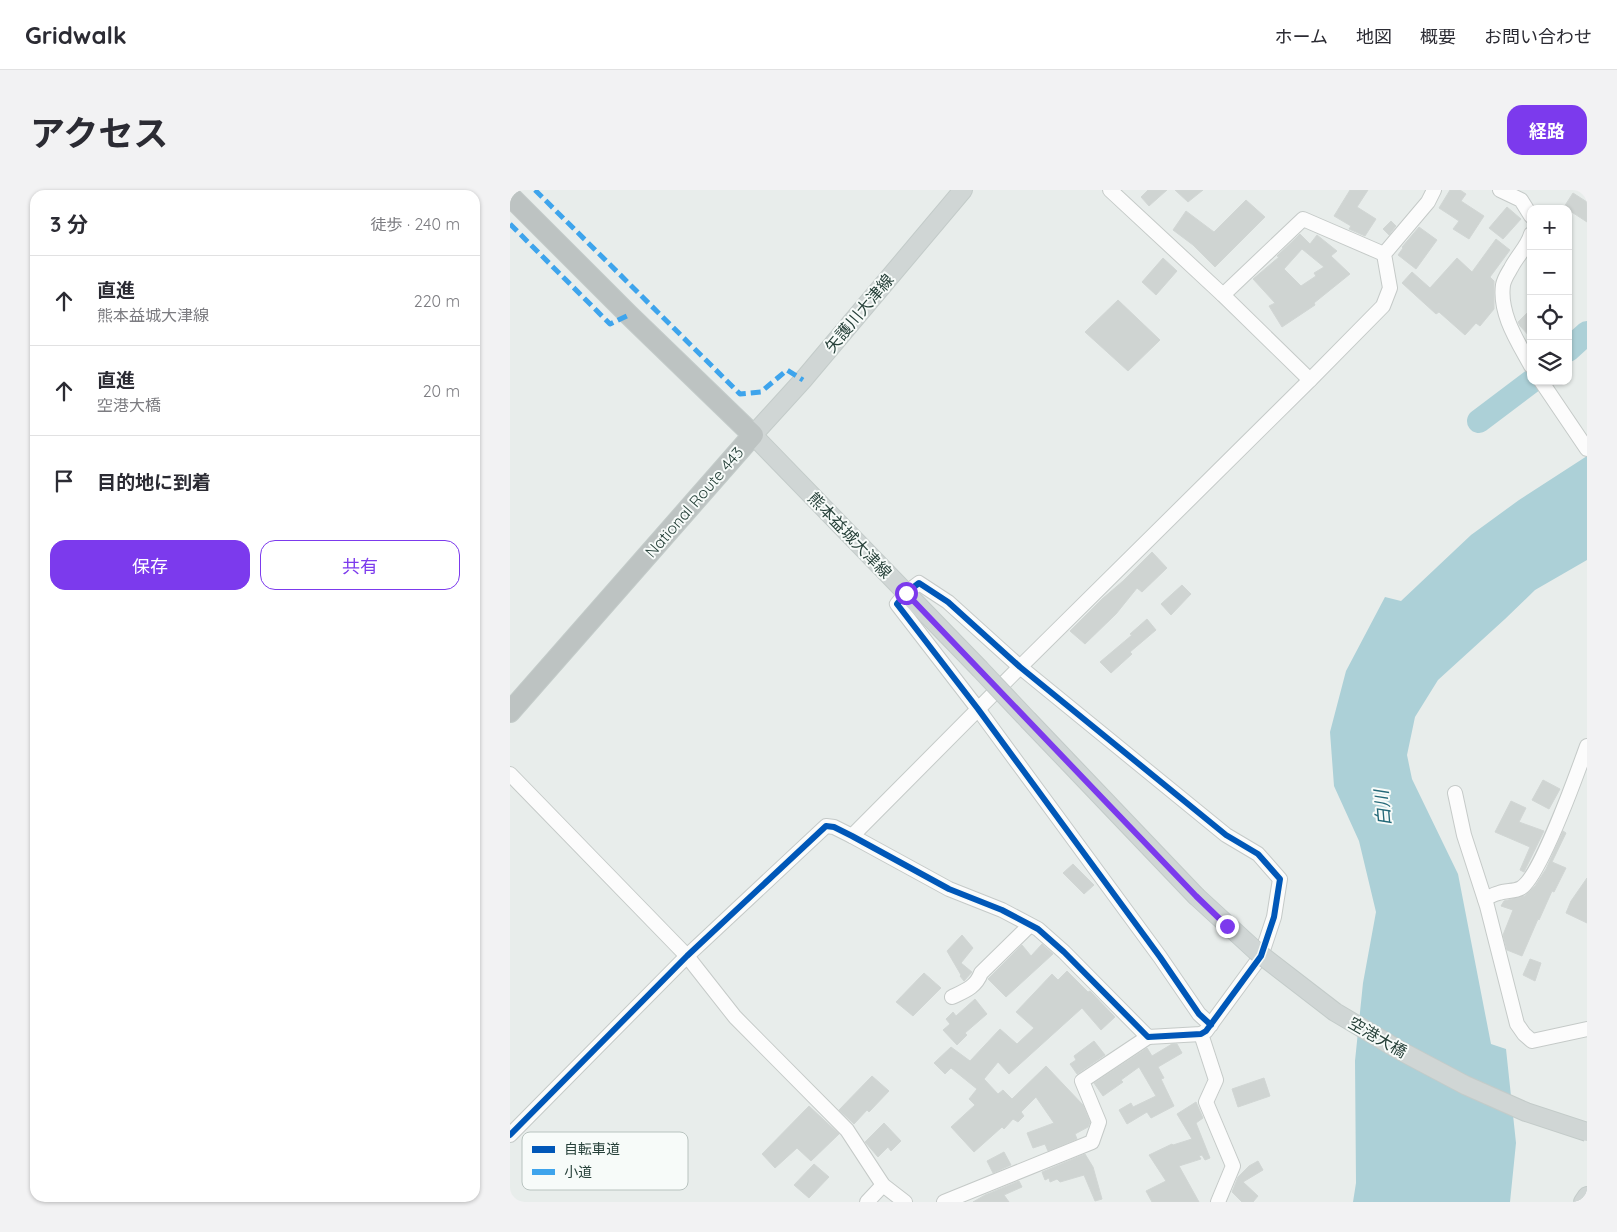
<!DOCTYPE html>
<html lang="ja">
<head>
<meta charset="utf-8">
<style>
	body { margin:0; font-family:Quicksand,"Noto Sans JP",sans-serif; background:#f2f2f3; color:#2b2b33 }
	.controls { position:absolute; right:15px; top:15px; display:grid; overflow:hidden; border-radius:10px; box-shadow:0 1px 4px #0004 }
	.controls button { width:45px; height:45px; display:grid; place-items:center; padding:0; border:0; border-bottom:1px solid #e1e1e2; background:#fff; color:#2b2b33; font:25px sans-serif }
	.stop { position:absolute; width:15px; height:15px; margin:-11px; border:4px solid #7c3aed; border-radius:50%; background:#fff }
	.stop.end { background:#7c3aed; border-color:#fff; box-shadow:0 1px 5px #0008 }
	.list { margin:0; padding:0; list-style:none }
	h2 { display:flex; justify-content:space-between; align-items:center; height:65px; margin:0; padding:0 20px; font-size:21px }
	h2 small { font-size:16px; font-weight:400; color:#7c7c81 }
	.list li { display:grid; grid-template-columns:32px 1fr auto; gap:15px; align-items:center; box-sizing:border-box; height:90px; padding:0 20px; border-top:1px solid #e1e1e2 }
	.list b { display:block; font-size:19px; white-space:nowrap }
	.list p { margin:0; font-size:16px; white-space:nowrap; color:#7c7c81 }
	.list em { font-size:16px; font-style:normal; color:#7c7c81 }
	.actions { display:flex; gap:10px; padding:15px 20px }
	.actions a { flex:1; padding:11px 0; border:1px solid #7c3aed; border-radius:15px; text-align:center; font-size:18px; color:#7c3aed }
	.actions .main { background:#7c3aed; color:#fff }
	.icon { flex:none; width:28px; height:28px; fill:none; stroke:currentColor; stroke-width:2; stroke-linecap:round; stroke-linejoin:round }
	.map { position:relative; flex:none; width:1077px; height:1012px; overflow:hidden; border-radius:15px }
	header { display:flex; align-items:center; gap:30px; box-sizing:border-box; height:70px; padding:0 25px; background:#fff; border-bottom:1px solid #e1e1e2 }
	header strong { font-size:24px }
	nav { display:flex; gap:28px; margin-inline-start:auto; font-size:18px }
	.intro { display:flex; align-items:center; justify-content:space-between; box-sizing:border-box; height:120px; padding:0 30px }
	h1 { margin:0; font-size:35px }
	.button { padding:12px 22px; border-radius:15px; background:#7c3aed; color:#fff; font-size:18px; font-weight:700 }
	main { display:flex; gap:30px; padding:0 30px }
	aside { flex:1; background:#fff; border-radius:15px; box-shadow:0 1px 4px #0004 }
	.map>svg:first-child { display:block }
	.water { fill:#acd0d7 }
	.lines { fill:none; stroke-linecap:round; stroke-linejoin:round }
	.river { stroke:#acd0d7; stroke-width:24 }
	.building { fill:#cfd4d2; stroke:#d1d6d4; fill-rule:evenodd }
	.minor-casing { stroke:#c5cac8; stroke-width:16 }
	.major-casing { stroke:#c3cbc9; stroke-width:20 }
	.highway-casing { stroke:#c3cbc9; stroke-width:22 }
	.minor { stroke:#fcfcfc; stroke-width:14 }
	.major { stroke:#d0d6d5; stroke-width:18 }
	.highway { stroke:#bdc3c2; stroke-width:20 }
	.major-bridge-casing { stroke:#c3cbc9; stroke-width:20; stroke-linecap:butt }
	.major-bridge { stroke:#d0d6d5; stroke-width:18 }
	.quiet { stroke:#3ea4ec; stroke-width:5; stroke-dasharray:10 5; stroke-linecap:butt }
	.cycleway-casing { stroke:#f7fbf9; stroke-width:9 }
	.cycleway { stroke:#0057b8; stroke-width:6 }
	.route { stroke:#7c3aed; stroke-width:6 }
	.labels { text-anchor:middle; stroke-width:4; stroke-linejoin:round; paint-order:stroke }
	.street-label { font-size:16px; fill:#264039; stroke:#f7fbf9 }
	.water-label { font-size:18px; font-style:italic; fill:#236878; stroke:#f7fbf9 }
	.key { fill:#f7fbf9; stroke:#b8c3bf; stroke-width:1 }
	.key-label { font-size:14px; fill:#264039 }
</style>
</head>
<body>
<header>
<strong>Gridwalk</strong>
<nav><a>ホーム</a><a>地図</a><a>概要</a><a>お問い合わせ</a></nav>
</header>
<div class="intro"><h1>アクセス</h1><a class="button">経路</a></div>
<main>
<aside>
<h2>3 分<small>徒歩 · 240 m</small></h2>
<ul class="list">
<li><svg class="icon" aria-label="ahead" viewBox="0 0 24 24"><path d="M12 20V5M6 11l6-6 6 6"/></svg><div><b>直進</b><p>熊本益城大津線</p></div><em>220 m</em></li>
<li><svg class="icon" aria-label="ahead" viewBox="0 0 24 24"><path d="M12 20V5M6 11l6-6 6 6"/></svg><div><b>直進</b><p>空港大橋</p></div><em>20 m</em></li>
<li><svg class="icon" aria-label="arrive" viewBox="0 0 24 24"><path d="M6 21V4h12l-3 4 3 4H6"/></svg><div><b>目的地に到着</b></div></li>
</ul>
<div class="actions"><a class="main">保存</a><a>共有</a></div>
</aside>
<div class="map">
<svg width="1077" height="1012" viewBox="0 0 1077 1012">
	<rect width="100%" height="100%" fill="#e8edeb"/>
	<polygon class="water" points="1077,266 1077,370 1025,400 995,429 928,490 905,527 897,565 902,589 948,684 981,854 996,859 1006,953 1000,1012 843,1012 846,993 845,871 853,793 866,722 849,651 824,596 820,542 836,481 875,407 891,411 961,345 1009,310"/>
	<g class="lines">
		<g class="river">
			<polyline points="1058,160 1077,143"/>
			<polyline points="969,231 1022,191"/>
		</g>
	</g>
	<g class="building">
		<polygon points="638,0 657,0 639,16 631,7"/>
		<polygon points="665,0 693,0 678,12"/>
		<polygon points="840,0 858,0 847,17 866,29 855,46 839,39 841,36 824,26"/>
		<polygon points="940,0 950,0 956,4 951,11 974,26 959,49 943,39 949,31 929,18"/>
		<polygon points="1063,3 1077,12 1077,32 1054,17"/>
		<polygon points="736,10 755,27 705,77 683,55 663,40 676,21 704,42"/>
		<polygon points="997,17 1011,29 993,49 979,38"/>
		<polygon points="881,31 886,36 879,45 873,39"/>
		<polygon points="909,37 927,50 906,79 888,65 893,58 892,57"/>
		<path d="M790 44 800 54 807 45 827 61 821 66 840 84 804 113 805 115 772 137 759 116 765 113 743 89 769 67 767 66ZM792 59 814 77 804 83 806 86 791 96 774 79Z"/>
		<polygon points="986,49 1000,60 980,87 984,91 984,119 970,136 966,133 955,145 929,122 926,124 892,93 902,82 920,98 947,68 962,82"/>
		<polygon points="653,68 667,81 646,105 632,92"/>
		<polygon points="608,110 650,150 618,181 575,142"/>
		<polygon points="1021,119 1021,148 1010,136 1008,132"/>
		<polygon points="642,362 657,378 632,402 627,398 606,424 575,454 560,441 592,409 613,391"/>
		<polygon points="672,395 681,404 661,425 651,414"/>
		<polygon points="637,429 646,440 620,462 622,464 601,483 590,472 622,445 620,444"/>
		<polygon points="1033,590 1050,599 1039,619 1022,610"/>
		<polygon points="1001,611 1016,618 1009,632 1034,641 1014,682 1010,680 1020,657 985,642"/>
		<polygon points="1053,641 1056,643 1042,672 1056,678 1044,702 1042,701 1029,730 1028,729 1012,766 997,760 993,745 1003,720 991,716 994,711 1015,706 1025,696 1036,679"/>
		<polygon points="563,674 584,695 574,704 553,683"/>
		<polygon points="1077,688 1077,733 1056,723 1061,711"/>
		<polygon points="452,745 463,758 451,773 462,782 454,791 450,786 451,785 437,761"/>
		<polygon points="532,754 543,764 496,807 478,789 512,755 521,766"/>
		<polygon points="1020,769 1031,773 1025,791 1013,785"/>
		<polygon points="557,781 578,802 580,801 605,827 591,840 572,818 499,884 488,872 474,889 488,904 493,900 502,909 536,876 573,915 580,932 578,937 565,944 567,949 538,961 535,954 523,958 517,943 544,933 526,907 511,922 514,926 508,932 503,929 494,939 492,937 464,962 441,937 465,915 459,909 467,899 441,878 435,884 424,873 441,857 460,871 490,839 507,854 524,838 506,822 542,784 548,790"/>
		<polygon points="414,783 431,798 403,826 386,812"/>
		<polygon points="465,809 477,824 455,843 457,845 447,855 433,840 440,834 436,829 443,822 446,826"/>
		<polygon points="584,851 595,865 567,884 560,874 566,870 564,866"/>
		<polygon points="662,854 667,854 672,863 648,877 654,888 651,889 664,916 641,928 637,922 617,934 609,920 621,913 623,917 646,906 629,877 611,890 613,892 593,906 584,893 637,858 642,866"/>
		<polygon points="362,886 379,901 359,922 357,920 344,934 329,920"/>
		<polygon points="754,888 760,906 728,917 722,899"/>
		<polygon points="686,912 693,928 686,933 700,968 695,970 692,965 689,966 691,969 669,976 689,1012 642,1012 636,1001 656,991 639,965 662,954 663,955 682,949 667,924"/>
		<polygon points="299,916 329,944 301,971 287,958 265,978 252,964"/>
		<polygon points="374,933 391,951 381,961 378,957 368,967 355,952"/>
		<polygon points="494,962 501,975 483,983 477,971"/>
		<polygon points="575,964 583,977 592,1009 585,1011 574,985 550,992 547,989 540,992 539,988 535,990 532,982"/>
		<polygon points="748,971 753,980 733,992 748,1006 743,1012 732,1012 722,1002 728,987 739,976"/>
		<polygon points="304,974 319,987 299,1008 284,995"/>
		<polygon points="509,991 512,997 494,1005 499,1012 463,1012 475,1005"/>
	</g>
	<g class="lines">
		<defs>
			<g id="minor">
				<polyline points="600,0 713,105 800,190"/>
				<polyline points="990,0 1011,10 1021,26"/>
				<path d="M1021 44C1018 56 1007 66 1001 78 998 83 994 89 993 95 989 124 1008 152 1021 176"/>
				<polyline points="713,105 793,29 874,64"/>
				<polyline points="1031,191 1077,259"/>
				<polyline points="0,584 177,766 225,827 337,940 373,995 395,1012"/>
				<polyline points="945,603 954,645 977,716 1007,834 1014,844 1022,851 1077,839"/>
				<polyline points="342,646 510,477 800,190 873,116 880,98 874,64 918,12 924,0"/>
				<path d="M975 709C979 707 984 704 989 703 996 700 1004 702 1011 698 1030 687 1068 581 1077 556"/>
				<path d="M442 807C455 801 466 797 471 783L519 736"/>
				<polyline points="691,844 706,890 696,912 723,976 708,1012"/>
				<polyline points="0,945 177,766 316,636 324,637 342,646 439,699 492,720 528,739 554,762 638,847 691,844 696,841 751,766 764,727 770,689 748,664 716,645 510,477 438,412 409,393 396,403 387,414 468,519 650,767 689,824 701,835"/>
				<polyline points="357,1012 373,995"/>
				<polyline points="434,1012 582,952 589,932 572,891 638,847"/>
			</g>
			<g id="major">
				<polyline points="453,0 293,190 243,245 469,478"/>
				<polyline points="519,531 686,706"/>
				<polyline points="1073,1012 1077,1006"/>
			</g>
			<polyline id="highway" points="0,6 119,125 243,245 0,522"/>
		</defs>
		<use href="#minor" class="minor-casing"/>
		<use href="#major" class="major-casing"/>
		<use href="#highway" class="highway-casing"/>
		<use href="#minor" class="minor"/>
		<use href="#major" class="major"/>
		<use href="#highway" class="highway"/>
		<defs>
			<g id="major-bridge">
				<polyline points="469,478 519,531"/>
				<polyline points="686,706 746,761 825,822 889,860 955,895 1016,922 1077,942"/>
			</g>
		</defs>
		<use href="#major-bridge" class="major-bridge-casing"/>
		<use href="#major-bridge" class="major-bridge"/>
		<g class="quiet">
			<polyline points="25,0 230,204 251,202 277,180 293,190"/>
			<polyline points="0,34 100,134 119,125"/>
		</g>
		<defs>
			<polyline id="cycleway" points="0,945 177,766 316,636 324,637 342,646 439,699 492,720 528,739 554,762 638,847 691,844 696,841 751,766 764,727 770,689 748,664 716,645 510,477 438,412 409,393 396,403 387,414 468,519 650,767 689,824 701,835"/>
		</defs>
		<use href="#cycleway" class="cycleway-casing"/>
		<use href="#cycleway" class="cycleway"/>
	</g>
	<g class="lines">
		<polyline class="route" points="396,403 686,706 717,736"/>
	</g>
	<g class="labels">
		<g class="street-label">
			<text transform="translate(349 123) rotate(-50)" y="6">矢護川大津線</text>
			<text transform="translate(184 312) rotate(-49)" y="6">National Route 443</text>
			<text transform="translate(340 345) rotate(46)" y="6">熊本益城大津線</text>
			<text transform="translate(868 847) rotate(30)" y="6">空港大橋</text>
		</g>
		<g class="water-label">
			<text transform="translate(873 618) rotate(-95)" y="6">白川</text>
		</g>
	</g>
	<rect x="12" y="942" width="166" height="58" rx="8" class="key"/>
	<rect x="22" y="956" width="23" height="7" fill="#0057b8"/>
	<rect x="22" y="979" width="23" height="6" fill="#3ea4ec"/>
	<g class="key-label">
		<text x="54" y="964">自転車道</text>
		<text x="54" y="987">小道</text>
	</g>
</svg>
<div class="controls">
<button>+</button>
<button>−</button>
<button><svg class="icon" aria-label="locate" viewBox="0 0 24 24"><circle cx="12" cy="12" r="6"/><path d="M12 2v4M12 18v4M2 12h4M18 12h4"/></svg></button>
<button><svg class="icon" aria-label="layers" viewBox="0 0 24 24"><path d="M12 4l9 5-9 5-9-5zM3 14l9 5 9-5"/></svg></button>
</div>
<div class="stop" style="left:396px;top:403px"></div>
<div class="stop end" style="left:717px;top:736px"></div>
</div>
</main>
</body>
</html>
